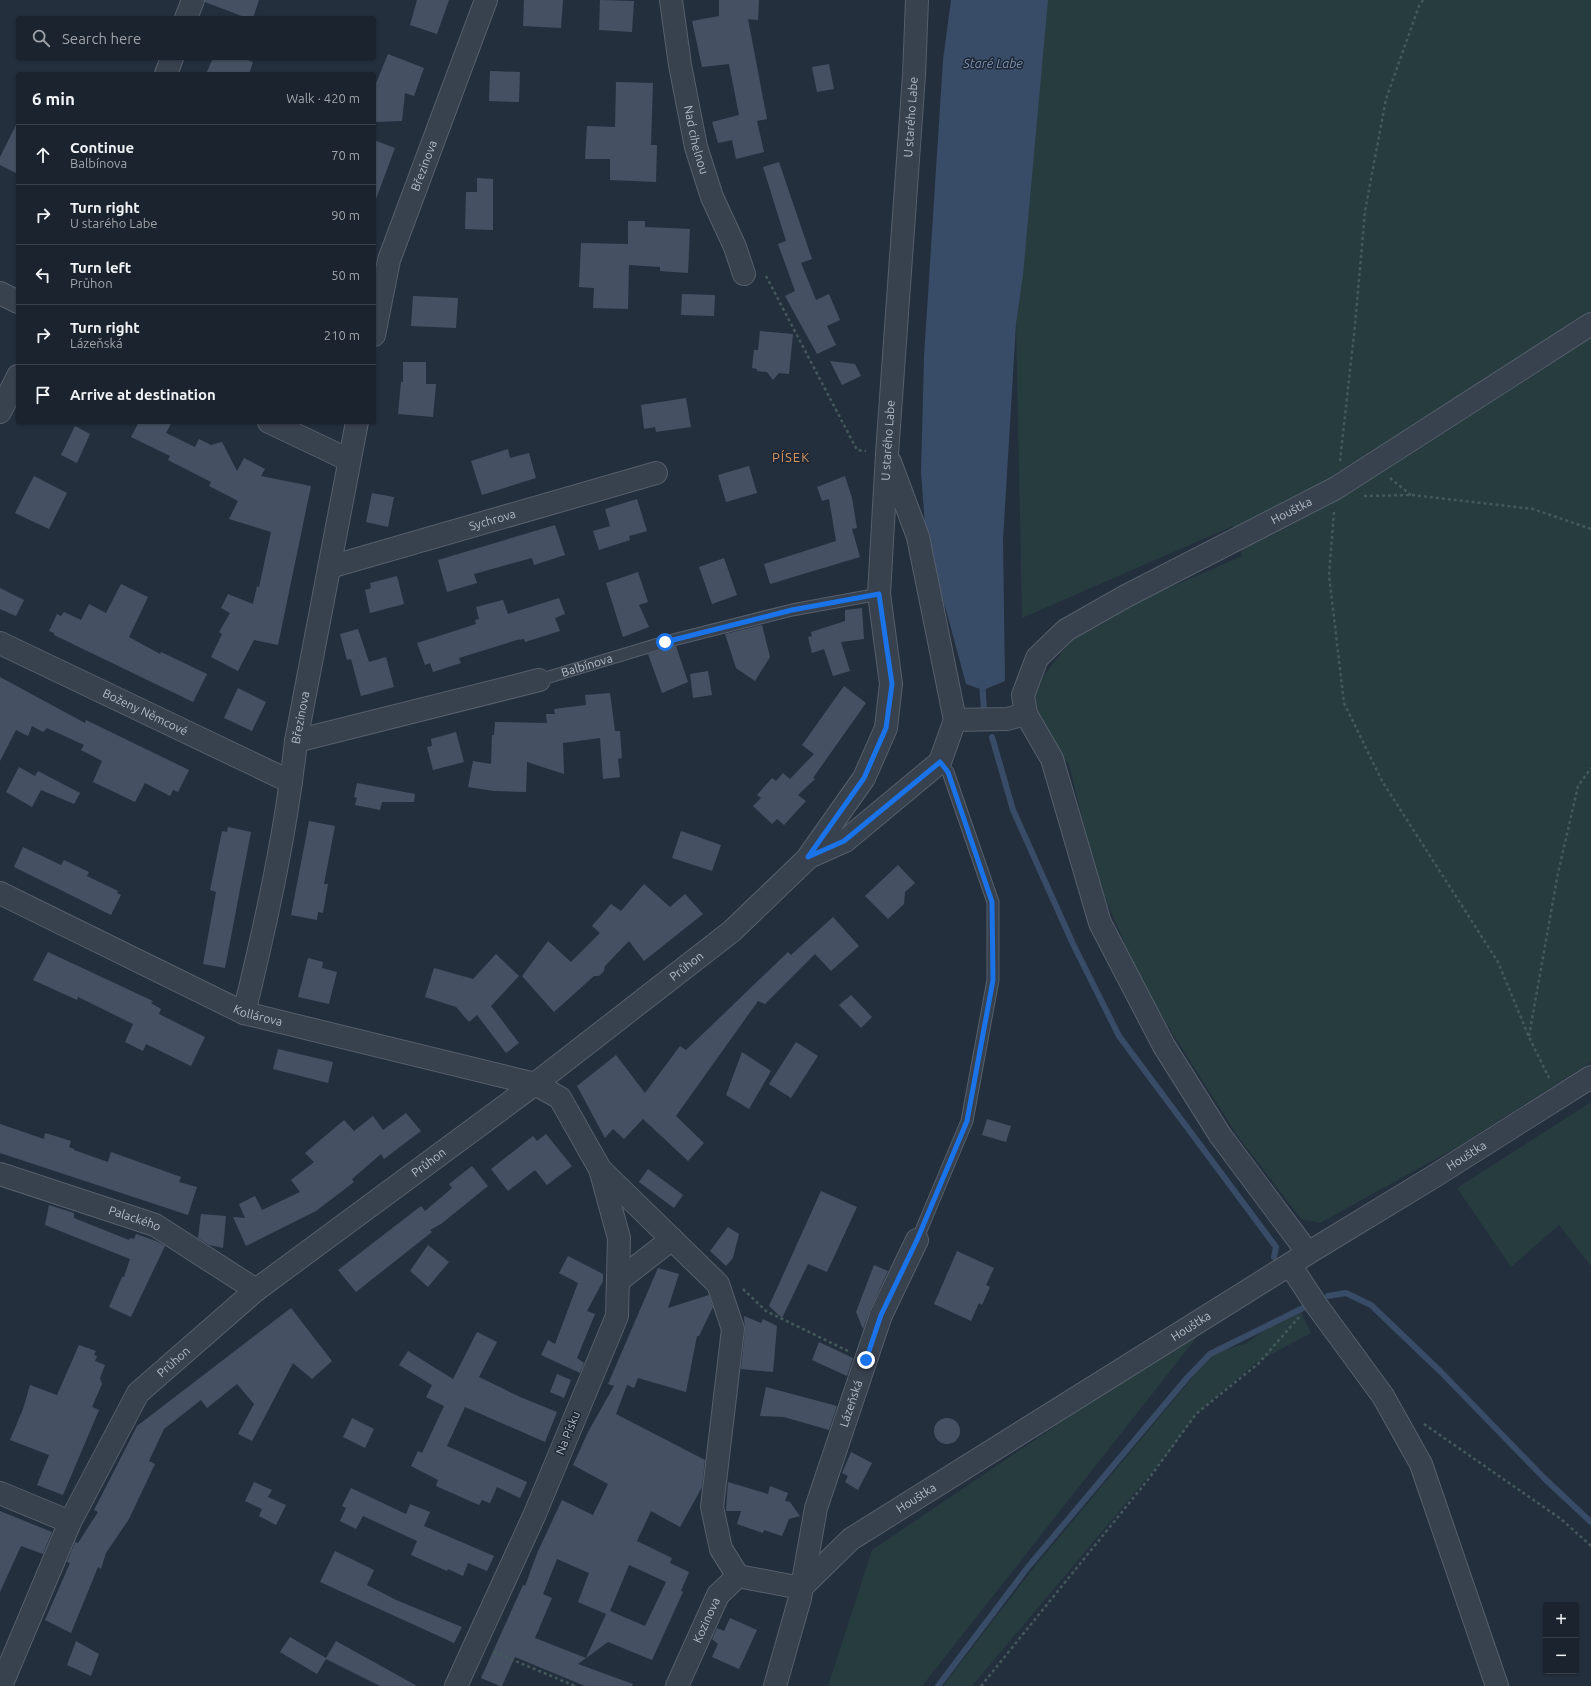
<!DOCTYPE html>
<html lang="en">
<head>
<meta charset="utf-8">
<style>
	body { margin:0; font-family:Ubuntu,sans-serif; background:#282f3a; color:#f1f3f6 }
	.controls { position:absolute; right:12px; bottom:12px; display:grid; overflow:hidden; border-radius:4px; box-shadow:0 1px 3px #0004 }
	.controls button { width:36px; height:36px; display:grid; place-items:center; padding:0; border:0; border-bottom:1px solid #39404a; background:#1b232e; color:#f1f3f6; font:20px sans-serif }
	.stop { position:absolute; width:12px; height:12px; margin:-9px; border:3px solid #1a73e8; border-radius:50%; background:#fff }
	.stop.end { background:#1a73e8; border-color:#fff; box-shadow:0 1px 4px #0008 }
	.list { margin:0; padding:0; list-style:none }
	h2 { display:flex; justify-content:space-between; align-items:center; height:52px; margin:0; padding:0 16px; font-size:17px }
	h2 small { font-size:13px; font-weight:400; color:#a0a4aa }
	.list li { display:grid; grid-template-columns:26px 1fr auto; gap:12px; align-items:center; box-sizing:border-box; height:60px; padding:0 16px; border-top:1px solid #39404a }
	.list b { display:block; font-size:15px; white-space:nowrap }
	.list p { margin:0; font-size:13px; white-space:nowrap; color:#a0a4aa }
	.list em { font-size:13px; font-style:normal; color:#a0a4aa }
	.icon { flex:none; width:22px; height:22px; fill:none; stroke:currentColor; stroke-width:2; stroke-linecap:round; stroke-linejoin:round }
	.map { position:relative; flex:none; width:1591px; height:1686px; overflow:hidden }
	.search { position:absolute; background:#1b232e; box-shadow:0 1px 3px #0004; left:16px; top:16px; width:360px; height:44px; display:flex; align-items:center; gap:10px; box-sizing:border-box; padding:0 14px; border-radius:4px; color:#a0a4aa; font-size:15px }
	.panel { position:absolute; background:#1b232e; box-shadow:0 1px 3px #0004; left:16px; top:72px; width:360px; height:352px; border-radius:4px }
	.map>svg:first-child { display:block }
	.green { fill:#263c3f }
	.water { fill:#394c67 }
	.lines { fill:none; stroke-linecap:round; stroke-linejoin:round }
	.stream { stroke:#394c67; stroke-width:6 }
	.building { fill:#455162; fill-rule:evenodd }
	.service-casing { stroke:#565f6c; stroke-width:13 }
	.minor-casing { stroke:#565f6c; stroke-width:24 }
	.tertiary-casing { stroke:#565f6c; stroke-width:24 }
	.path { stroke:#44595c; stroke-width:2.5; stroke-dasharray:3 3; stroke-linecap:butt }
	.service { stroke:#38414e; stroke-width:11 }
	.minor { stroke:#38414e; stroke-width:22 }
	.tertiary { stroke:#38414e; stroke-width:22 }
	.route { stroke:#1a73e8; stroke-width:5 }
	.labels { text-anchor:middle; stroke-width:3; stroke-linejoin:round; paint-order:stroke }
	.street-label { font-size:12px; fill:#b4bcc9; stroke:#1d2633 }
	.water-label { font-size:13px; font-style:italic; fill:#7c92b1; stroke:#1d2633 }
	.neighbourhood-label { font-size:13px; letter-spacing:1px; fill:#d59563; stroke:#1d2633 }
</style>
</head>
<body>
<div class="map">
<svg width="1591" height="1686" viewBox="0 0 1591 1686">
	<rect width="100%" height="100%" fill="#242f3e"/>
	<g class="green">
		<polygon points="1047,0 1591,0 1591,1062 1459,1146 1320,1223 1301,1219 1237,1135 1145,990 1097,880 1069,764 1012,717 1082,626 1242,556 1233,526 1022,618 1016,324"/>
		<polygon points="1591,1102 1591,1266 1559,1225 1511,1267 1457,1188"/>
		<polygon points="1298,1306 1311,1333 1257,1362 1196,1414 1169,1452 972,1686 943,1686 1031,1571 1212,1354 1247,1343"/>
		<polygon points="1208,1323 922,1686 828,1686 872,1550"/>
	</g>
	<polygon class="water" points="951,0 1048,0 1023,275 1016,324 1003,540 1005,681 983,690 966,684 946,610 928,564 921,473 924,357 943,60"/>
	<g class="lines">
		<g class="stream">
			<polyline points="982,682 984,709"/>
			<polyline points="992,737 1013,810 1073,944 1119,1036 1276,1247 1274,1257"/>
			<polyline points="1328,1296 1346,1293 1371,1305 1441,1372 1545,1479 1591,1522"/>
			<polyline points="938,1686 1028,1567 1187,1378 1210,1354 1305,1307"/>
		</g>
	</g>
	<g class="building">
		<polygon points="205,0 259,0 253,18 247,18 205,2"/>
		<polygon points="417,0 449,0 437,34 410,25"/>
		<polygon points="524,0 563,0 561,28 523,26"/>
		<polygon points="600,0 634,1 632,32 599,30"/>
		<polygon points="719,0 759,0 758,20 748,19 767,119 757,121 764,152 736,159 732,140 718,143 712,122 739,115 729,64 702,67 692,21 719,16"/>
		<polygon points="388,54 424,68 414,96 405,93 402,121 374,122 374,88"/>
		<polygon points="213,58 243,58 253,62 249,74 206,74"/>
		<polygon points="829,64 834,89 817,92 812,67"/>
		<polygon points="490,71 520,72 519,102 489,101"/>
		<polygon points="616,82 653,83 651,145 657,145 656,182 610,180 610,159 585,159 587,126 615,127"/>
		<polygon points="18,121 18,174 0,165 0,157"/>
		<polygon points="374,140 395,148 376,199 374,199"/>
		<polygon points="779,162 812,259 801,263 816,300 829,294 840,320 827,326 836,345 817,354 785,296 795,291 778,244 786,241 763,167"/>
		<polygon points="477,178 493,179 493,230 465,229 466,192 477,192"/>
		<polygon points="628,221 645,221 645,227 690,229 688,273 660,271 660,267 629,265 628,309 593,308 594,288 579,287 581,243 628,244"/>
		<polygon points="682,294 715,295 714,316 681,315"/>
		<polygon points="413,296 458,298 456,328 411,326"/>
		<polygon points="760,331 793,334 789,374 779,373 773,380 767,372 757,371 757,369 752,368 754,350 758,350"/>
		<polygon points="830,361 855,364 861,376 842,385"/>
		<polygon points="403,362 426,362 426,384 436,384 433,417 398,414 401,382 403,382"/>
		<polygon points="686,398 691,427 656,432 655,427 644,429 641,405"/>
		<polygon points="139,422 172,422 166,433 195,447 199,439 211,445 222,442 237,471 244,458 265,469 261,476 311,486 278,645 254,640 238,671 211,657 222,634 219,632 230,613 221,608 228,594 253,604 257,586 259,587 271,532 229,519 238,501 209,486 211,482 168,460 170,456 131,437"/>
		<polygon points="75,426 90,434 77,463 61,455"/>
		<polygon points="508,449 510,458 529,453 536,478 482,495 471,461"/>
		<polygon points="749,466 757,493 726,502 718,475"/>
		<polygon points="34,476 67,493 49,529 15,513"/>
		<polygon points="845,476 852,498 857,528 852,529 860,557 770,584 764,564 836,541 829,499 822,501 817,487"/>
		<polygon points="372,493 394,497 388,527 366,522"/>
		<polygon points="637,499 647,531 629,536 630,540 599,550 593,531 610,526 605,509"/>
		<polygon points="555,525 565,555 534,565 532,558 474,574 477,583 447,592 438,560"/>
		<polygon points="724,558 737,595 712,604 699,567"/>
		<polygon points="638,572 648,602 639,605 649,627 623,637 606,583"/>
		<polygon points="397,576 404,604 370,613 365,590 371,588 370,583"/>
		<polygon points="121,584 148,597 129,637 160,654 161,652 207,674 193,702 54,635 54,633 49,631 57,614 61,616 64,612 81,620 89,604 106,613"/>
		<polygon points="0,588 24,600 16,616 0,609"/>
		<polygon points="559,598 565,614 555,618 560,631 525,642 524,639 517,640 459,658 461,663 433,672 430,663 425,665 417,643 476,624 475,620 479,619 476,607 503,600 508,614"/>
		<polygon points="862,608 864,639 841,642 850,671 833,676 824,649 812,653 808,637 812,636 811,632 845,621 845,610"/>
		<polygon points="762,625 770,657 755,681 736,668 725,634"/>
		<polygon points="358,629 369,662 386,657 394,687 361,696 351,659 347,660 340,634"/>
		<polygon points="676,646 688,682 662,693 648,654"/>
		<polygon points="708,671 712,695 693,698 690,674"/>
		<polygon points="0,677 85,723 86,720 189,770 178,792 173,790 170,796 145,783 135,802 93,782 102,761 81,750 84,745 47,728 43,732 32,726 28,736 16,730 0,761"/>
		<polygon points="844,686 866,703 813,778 815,779 798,795 806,801 784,825 777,819 772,824 753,806 761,798 757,795 772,778 776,781 783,773 790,779 814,754 802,745"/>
		<polygon points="238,688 266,702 252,731 224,718"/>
		<polygon points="610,693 615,731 620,731 622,758 618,759 620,777 603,779 600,738 563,743 564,774 527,762 526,792 494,791 468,787 473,761 491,764 492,735 494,735 495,722 547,723 546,714 555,714 554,709 586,705 585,695"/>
		<polygon points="456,732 464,762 433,770 427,747 432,746 431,739"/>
		<polygon points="19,767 35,776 38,771 80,793 74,804 41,790 32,807 6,792"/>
		<polygon points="357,783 415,794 414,802 382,802 380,810 355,805 357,798 354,797"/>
		<polygon points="309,821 335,826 324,884 328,884 323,913 318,912 317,920 291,915"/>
		<polygon points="228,827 251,832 225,968 203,964 216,892 210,890 222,831 227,832"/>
		<polygon points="681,831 721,845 712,871 672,858"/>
		<polygon points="23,847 61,865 64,860 89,872 87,876 118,891 117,893 121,895 111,915 14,867"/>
		<polygon points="898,865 915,883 905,892 904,904 888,919 865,896"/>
		<polygon points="644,884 670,907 685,894 703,914 644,961 629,941 605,966 604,971 599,976 594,976 554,1012 522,976 548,941 571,962 600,933 592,926 611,904 621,911"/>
		<polygon points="833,917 859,946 831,971 815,954 765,1004 758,1001 676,1116 704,1143 688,1161 643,1119 624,1139 613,1129 605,1138 577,1086 616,1055 645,1093 680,1046 686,1050 788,952 791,955"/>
		<polygon points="48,952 153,1001 151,1003 161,1009 159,1014 205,1037 191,1066 146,1044 143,1051 125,1042 133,1024 78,997 77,1000 33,980"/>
		<polygon points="496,954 519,976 491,1006 519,1043 506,1053 477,1015 469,1022 456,1007 425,997 434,968 473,979"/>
		<polygon points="308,958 323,962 322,968 337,972 329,1004 298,997"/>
		<polygon points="851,995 872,1017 861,1028 839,1005"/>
		<polygon points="796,1042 818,1056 791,1098 769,1084"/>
		<polygon points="278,1049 333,1062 328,1083 273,1069"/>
		<polygon points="742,1052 771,1071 749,1109 726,1095"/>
		<polygon points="406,1113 421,1131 384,1159 381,1154 352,1179 354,1182 316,1211 246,1246 233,1217 245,1218 239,1204 255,1196 262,1210 300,1192 291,1180 314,1162 305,1153 344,1120 354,1131 373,1116 383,1130"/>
		<polygon points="987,1119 1011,1126 1006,1142 982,1135"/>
		<polygon points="0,1124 44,1139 45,1133 71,1141 69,1147 74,1149 74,1150 108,1162 111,1152 181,1177 179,1182 197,1187 188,1215 0,1153"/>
		<polygon points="546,1134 572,1166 547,1185 535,1170 508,1191 491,1169 533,1136 537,1141"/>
		<polygon points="472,1166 488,1186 441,1224 430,1230 432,1232 356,1292 338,1270 421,1206 425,1211 452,1188 449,1184"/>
		<polygon points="648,1169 683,1195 674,1208 639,1182"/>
		<polygon points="821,1191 857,1207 827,1272 808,1264 782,1318 769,1306"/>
		<polygon points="49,1205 74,1213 74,1218 129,1240 130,1238 134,1239 136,1234 156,1241 165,1246 131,1317 109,1307 122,1277 124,1277 130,1259 45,1225"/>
		<polygon points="201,1214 226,1216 223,1248 209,1245 198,1238"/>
		<polygon points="728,1227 739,1234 733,1258 726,1266 710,1251"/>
		<polygon points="428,1245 449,1262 428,1287 410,1271"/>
		<polygon points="957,1251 994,1268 986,1285 990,1287 982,1305 979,1303 971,1321 934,1304"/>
		<polygon points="568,1256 603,1274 603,1281 587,1311 595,1314 577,1358 584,1363 580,1373 541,1355 548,1340 555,1344 578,1283 559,1273"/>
		<polygon points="874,1265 888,1271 870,1310 863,1329 856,1312"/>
		<path d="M658 1268 679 1274 668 1308 709 1295 713 1307 699 1336H697L686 1392 638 1378 634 1388 627 1385 616 1414 705 1460 702 1487 680 1527 651 1511 637 1541 672 1558 670 1563 689 1572 681 1591 683 1592 652 1660 608 1642 578 1664 633 1684 632 1686H585L515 1657 502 1686H500L481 1678 523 1585 525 1586 538 1551 562 1500 593 1515 608 1484 573 1465 588 1432 614 1386 608 1384ZM557 1559 589 1573 578 1602 606 1614 586 1658 535 1638 552 1598 543 1594ZM629 1565 666 1582 645 1626 610 1611Z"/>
		<polygon points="291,1308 332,1361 312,1379 293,1363 252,1441 238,1434 254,1404 237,1384 207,1408 201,1400 164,1429 149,1461 155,1464 129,1519 106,1553 101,1569 98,1567 71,1633 45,1620 70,1563 67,1562 75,1542 78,1543 98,1512 94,1510 137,1426"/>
		<polygon points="744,1316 761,1323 763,1319 777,1326 773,1372 741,1369 745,1330"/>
		<polygon points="477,1332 497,1342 479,1377 520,1397 557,1412 545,1442 465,1407 447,1446 527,1482 520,1498 497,1487 490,1503 482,1500 479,1505 436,1486 438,1480 411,1466 418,1451 422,1453 444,1406 426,1397 432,1385 399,1365 408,1351 453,1379"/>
		<polygon points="819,1342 853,1358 847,1376 812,1360"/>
		<polygon points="79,1345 96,1351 94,1355 97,1356 95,1361 105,1365 100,1378 102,1384 92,1407 99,1410 63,1495 37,1485 49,1455 10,1440 23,1409 30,1385 57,1395"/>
		<polygon points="557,1374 571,1380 564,1398 550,1392"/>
		<polygon points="766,1387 837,1406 829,1430 784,1417 760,1416"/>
		<circle cx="947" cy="1431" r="13"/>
		<polygon points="352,1418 374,1429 365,1448 343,1437"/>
		<polygon points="851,1452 872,1463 858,1490 845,1482 848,1476 842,1473"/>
		<polygon points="254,1482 272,1490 268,1497 286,1505 276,1525 259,1516 262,1509 245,1501"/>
		<polygon points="728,1482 768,1494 770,1486 788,1493 785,1501 790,1502 800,1516 789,1519 782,1536 764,1530 763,1533 737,1524 741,1511 726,1511"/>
		<polygon points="351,1488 406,1514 410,1504 430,1512 424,1526 494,1556 487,1571 468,1563 463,1576 448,1569 447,1571 411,1555 417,1541 363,1516 356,1529 340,1521 346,1508 342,1506"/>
		<polygon points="0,1511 52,1532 43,1554 21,1546 0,1592"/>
		<polygon points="335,1551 374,1570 367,1585 396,1600 462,1627 454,1643 320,1582"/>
		<polygon points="730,1618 757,1630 739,1669 712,1657 718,1644 712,1639 717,1628 724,1631"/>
		<polygon points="290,1637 326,1658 336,1641 417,1686 380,1686 326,1659 317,1674 280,1652"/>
		<polygon points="76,1641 99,1654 91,1676 67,1665"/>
	</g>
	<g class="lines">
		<defs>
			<g id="service">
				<path id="s1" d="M539 680 665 642 792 610 879 594"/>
				<polyline points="917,1240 967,1121 993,980 993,902 948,772 940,762"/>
			</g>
			<g id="minor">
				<path id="s2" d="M671 0 680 65 696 147 712 197 735 247 744 274"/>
				<polyline points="0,293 18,302"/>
				<path id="s3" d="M374 335 389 260 486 0"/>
				<polyline points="269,422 349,460"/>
				<polyline points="890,462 918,537 955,720"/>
				<path id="s4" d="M330 567 656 473"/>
				<path id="s5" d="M0 643 291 782"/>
				<polyline points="955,720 1007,719 1026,714"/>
				<polyline points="296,741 539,680"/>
				<path id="s6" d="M809 856 864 778 886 728 891 684 879 594 887 454 914 75 917 0"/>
				<path id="s7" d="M0 893 244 1013 535 1084 560 1098 600 1169 619 1238 617 1316 534 1516 456 1686"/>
				<path id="s8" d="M244 1013C266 923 286 833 296 741L357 422"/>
				<polyline points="600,1169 718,1284 733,1329 712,1507 721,1549 738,1576"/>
				<path id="s9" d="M0 1174 155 1225 256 1290"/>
				<path id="s10" d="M1308 1253 1220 1135 1164 1046 1100 923 1052 759 1026 714 1023 695 1037 658 1066 630 1126 596 1336 488 1591 324"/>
				<polyline points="1290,1265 1317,1306 1383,1396 1421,1464 1497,1686"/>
				<polyline points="618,1281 672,1239"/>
				<polyline points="0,1493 70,1522"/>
				<path id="s11" d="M801 1588 851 1539 1308 1253 1433 1177 1591 1077"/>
				<path id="s12" d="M1 1686 70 1522 138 1393 256 1290 535 1084 732 931 809 857 845 841 940 762 955 720"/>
				<path id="s13" d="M677 1686 718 1595 738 1576 801 1588"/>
				<path id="s14" d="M775 1686 800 1598 816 1508 881 1315 917 1240"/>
			</g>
			<g id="tertiary">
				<polyline points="186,18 193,0"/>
				<polyline points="166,74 172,58"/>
				<polyline points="0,412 18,376"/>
			</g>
		</defs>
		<use href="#service" class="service-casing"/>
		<use href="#minor" class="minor-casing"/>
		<use href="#tertiary" class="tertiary-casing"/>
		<g class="path">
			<polyline points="766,276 857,450 866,451"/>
			<polyline points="1340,461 1355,325 1365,211 1386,99 1419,6 1423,0"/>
			<polyline points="1390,478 1411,495"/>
			<polyline points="1364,496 1412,495 1533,509 1591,529"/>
			<polyline points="1334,512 1329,575 1344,703 1382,781 1498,962 1529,1037 1549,1078"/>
			<polyline points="1529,1036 1558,873 1578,786 1591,768"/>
			<polyline points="743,1289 766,1311 848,1351"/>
			<polyline points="1424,1424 1561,1519 1591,1546"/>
			<polyline points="494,1652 575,1686"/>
			<polyline points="981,1686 1147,1481 1196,1414 1259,1363 1299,1317"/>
		</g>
		<use href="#service" class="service"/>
		<use href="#minor" class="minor"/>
		<use href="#tertiary" class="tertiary"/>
	</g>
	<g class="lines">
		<polyline class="route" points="665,642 792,610 879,594 892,684 886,728 864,778 808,857 844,841 940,762 948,772 992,902 993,980 967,1121 917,1240 881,1315 866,1360"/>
	</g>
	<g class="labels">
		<g class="street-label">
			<text dy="4" stroke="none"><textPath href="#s6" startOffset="763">U starého Labe</textPath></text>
			<text dy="4" stroke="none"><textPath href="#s2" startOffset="142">Nad cihelnou</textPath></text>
			<text dy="4" stroke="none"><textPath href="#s3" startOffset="177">Březinova</textPath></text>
			<text dy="4" stroke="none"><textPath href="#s6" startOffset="439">U starého Labe</textPath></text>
			<text dy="4" stroke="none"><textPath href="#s10" startOffset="968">Houštka</textPath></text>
			<text dy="4" stroke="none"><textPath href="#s4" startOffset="169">Sychrova</textPath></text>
			<text dy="4" stroke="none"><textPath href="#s1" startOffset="50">Balbínova</textPath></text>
			<text dy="4" stroke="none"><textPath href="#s5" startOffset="161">Boženy Němcové</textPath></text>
			<text dy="4" stroke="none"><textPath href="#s8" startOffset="301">Březinova</textPath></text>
			<text dy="4" stroke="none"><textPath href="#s12" startOffset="1019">Průhon</textPath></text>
			<text dy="4" stroke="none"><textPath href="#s7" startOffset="286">Kollárova</textPath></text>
			<text dy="4" stroke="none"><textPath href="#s11" startOffset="795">Houštka</textPath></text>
			<text dy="4" stroke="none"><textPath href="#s12" startOffset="695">Průhon</textPath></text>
			<text dy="4" stroke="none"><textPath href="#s9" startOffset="142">Palackého</textPath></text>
			<text dy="4" stroke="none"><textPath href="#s11" startOffset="471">Houštka</textPath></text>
			<text dy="4" stroke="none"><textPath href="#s12" startOffset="371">Průhon</textPath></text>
			<text dy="4" stroke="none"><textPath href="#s14" startOffset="293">Lázeňská</textPath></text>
			<text transform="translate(568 1433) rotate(-68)" y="4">Na Písku</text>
			<text dy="4" stroke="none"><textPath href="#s11" startOffset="147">Houštka</textPath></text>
			<text dy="4" stroke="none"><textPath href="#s13" startOffset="72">Kozinova</textPath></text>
		</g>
		<g class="water-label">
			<text x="993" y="68">Staré Labe</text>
		</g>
		<g class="neighbourhood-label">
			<text x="791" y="462">PÍSEK</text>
		</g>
	</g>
</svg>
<div class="controls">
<button>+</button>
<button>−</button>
</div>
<div class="stop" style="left:665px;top:642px"></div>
<div class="stop end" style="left:866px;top:1360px"></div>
<div class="search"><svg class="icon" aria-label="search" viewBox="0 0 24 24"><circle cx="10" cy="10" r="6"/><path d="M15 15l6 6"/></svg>Search here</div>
<section class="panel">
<h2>6 min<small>Walk · 420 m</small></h2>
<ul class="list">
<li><svg class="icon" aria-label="ahead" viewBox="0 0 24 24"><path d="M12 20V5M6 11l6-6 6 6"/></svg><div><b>Continue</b><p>Balbínova</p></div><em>70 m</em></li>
<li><svg class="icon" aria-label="right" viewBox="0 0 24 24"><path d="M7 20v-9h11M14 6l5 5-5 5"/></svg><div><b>Turn right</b><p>U starého Labe</p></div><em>90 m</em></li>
<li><svg class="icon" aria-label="left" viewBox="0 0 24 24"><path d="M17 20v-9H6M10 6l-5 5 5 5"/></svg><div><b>Turn left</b><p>Průhon</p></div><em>50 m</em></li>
<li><svg class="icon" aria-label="right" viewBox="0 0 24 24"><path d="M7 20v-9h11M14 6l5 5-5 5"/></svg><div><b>Turn right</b><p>Lázeňská</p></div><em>210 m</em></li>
<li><svg class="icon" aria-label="arrive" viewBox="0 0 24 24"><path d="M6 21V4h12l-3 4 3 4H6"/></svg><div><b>Arrive at destination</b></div></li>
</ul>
</section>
</div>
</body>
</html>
